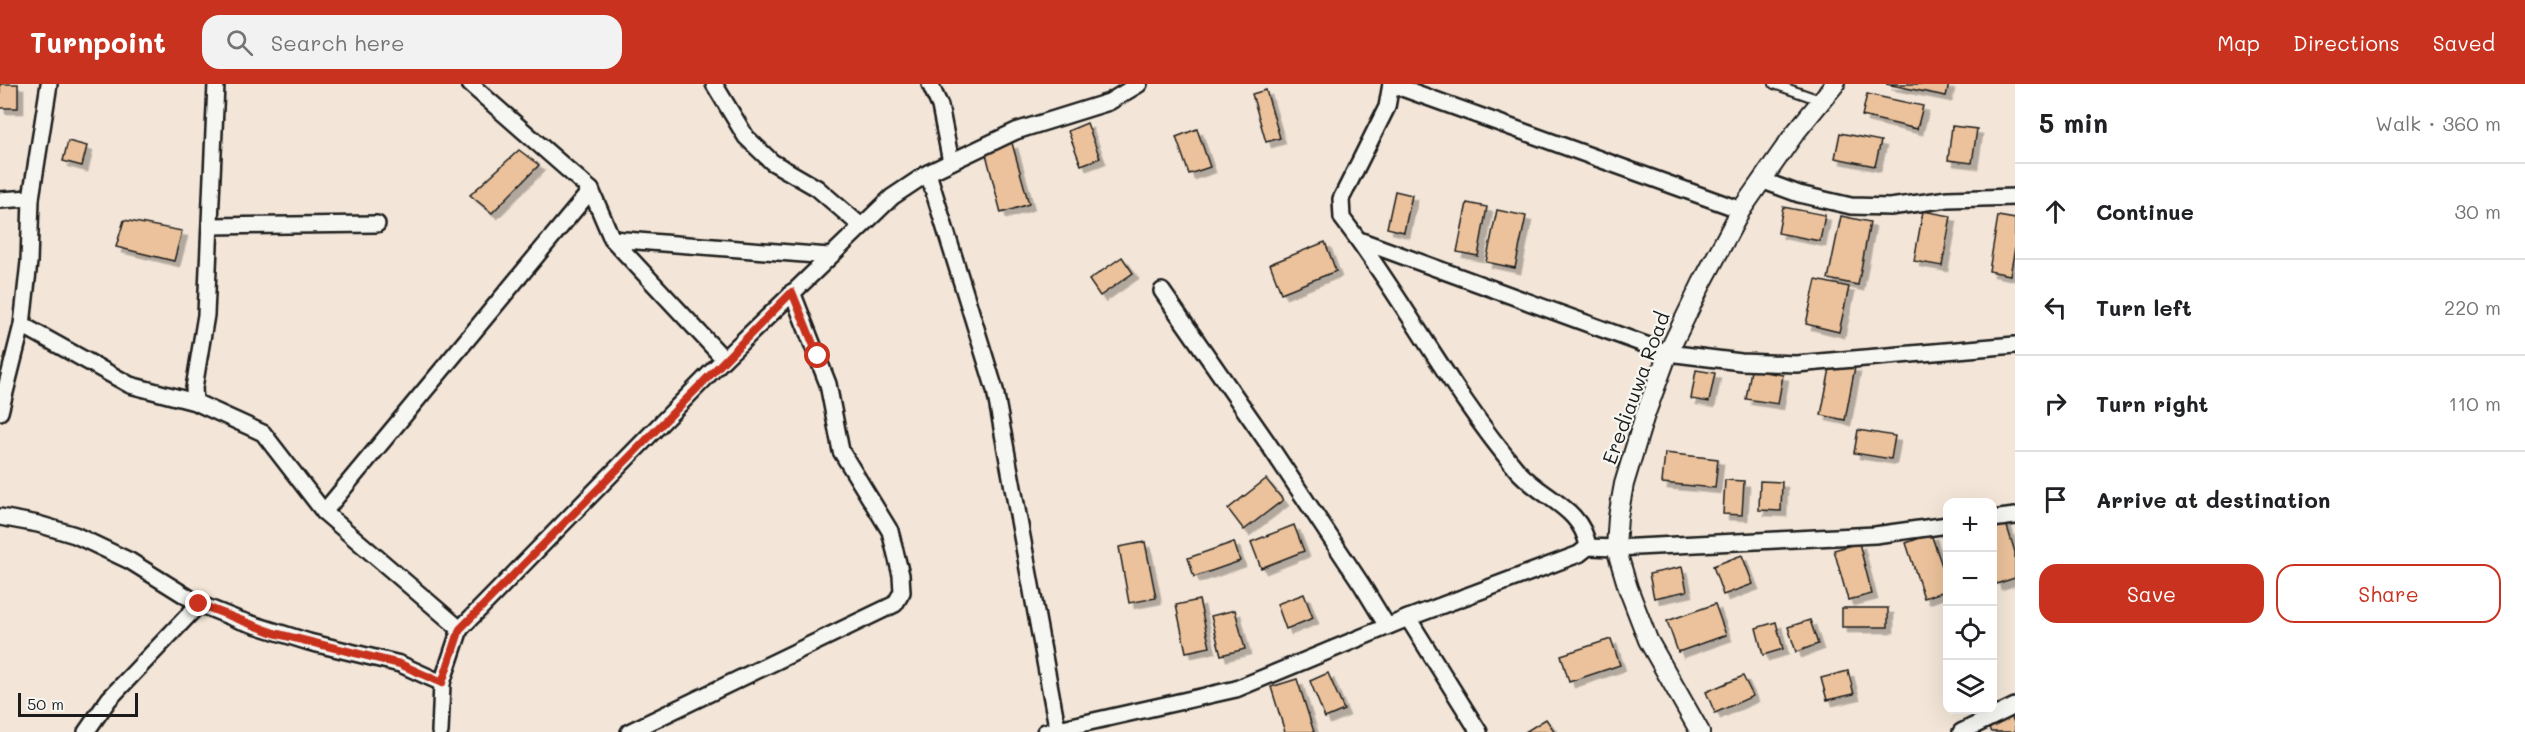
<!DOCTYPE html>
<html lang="en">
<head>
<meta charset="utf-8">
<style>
	body { margin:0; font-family:Mali,sans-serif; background:#f2f2f2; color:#202124 }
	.controls { position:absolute; right:18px; bottom:18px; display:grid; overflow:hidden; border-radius:12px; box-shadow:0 6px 24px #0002 }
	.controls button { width:54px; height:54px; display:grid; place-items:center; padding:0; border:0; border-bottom:2px solid #e0e0e0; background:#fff; color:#202124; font:30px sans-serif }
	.scale { position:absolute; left:18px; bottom:15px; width:120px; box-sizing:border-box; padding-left:6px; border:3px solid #1c1c1c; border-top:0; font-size:16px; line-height:21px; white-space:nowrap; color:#1c1c1c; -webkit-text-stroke:4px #f6f6f2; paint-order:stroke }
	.stop { position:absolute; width:18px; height:18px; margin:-14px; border:4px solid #c8321e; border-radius:50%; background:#fff }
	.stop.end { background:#c8321e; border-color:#fff; box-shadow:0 2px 6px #0008 }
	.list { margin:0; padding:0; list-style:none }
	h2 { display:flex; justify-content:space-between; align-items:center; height:78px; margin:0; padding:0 24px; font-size:26px }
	h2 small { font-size:20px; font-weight:400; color:#757577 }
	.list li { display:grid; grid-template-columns:39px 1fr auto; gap:18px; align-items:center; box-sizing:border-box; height:96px; padding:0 24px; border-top:2px solid #e0e0e0 }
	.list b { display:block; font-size:22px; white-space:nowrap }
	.list em { font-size:20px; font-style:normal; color:#757577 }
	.actions { display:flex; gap:12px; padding:18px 24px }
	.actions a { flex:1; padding:14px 0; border:2px solid #c8321e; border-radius:18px; text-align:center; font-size:21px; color:#c8321e }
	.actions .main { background:#c8321e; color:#fff }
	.icon { flex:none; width:33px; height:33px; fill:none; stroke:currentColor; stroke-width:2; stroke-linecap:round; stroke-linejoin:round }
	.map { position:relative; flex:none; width:2015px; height:648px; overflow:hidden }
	header { display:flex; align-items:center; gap:36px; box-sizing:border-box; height:84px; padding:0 30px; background:#c8321e; color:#fff }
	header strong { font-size:28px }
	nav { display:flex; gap:33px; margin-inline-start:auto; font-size:21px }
	.search { width:420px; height:54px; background:#f2f2f2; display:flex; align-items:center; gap:15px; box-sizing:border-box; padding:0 21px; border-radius:18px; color:#757577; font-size:22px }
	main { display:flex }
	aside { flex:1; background:#fff }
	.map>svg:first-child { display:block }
	.building { fill:#ebc29b; stroke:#1c1c1c; stroke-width:1.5; filter:url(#shadow) }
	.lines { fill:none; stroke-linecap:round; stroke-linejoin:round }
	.service-casing { stroke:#1c1c1c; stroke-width:12 }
	.minor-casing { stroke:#1c1c1c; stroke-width:20 }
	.tertiary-casing { stroke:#1c1c1c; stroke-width:22 }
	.service { stroke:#f6f6f2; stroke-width:8 }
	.minor { stroke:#f6f6f2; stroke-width:15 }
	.tertiary { stroke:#f6f6f2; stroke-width:18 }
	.route { stroke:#c8321e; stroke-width:8 }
	.labels { text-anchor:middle; stroke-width:4.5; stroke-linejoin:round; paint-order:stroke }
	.street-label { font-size:20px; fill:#1c1c1c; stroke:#f6f6f2 }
</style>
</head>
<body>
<header>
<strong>Turnpoint</strong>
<div class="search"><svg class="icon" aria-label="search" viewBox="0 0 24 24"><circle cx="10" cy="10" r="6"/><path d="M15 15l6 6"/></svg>Search here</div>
<nav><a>Map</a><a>Directions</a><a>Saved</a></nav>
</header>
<main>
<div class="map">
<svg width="2015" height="648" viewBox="0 0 2015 648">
	<defs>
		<filter id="shadow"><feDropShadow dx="5.5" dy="5.5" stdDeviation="0" flood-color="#0004"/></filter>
	</defs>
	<rect width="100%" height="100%" fill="#f3e6d8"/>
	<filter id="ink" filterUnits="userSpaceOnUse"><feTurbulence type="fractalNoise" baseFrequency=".0167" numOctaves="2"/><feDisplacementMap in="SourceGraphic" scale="12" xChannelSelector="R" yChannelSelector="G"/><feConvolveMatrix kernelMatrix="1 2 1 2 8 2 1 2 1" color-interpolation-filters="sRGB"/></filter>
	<g filter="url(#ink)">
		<g class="building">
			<rect x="0" y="0" width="18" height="24"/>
			<polygon points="1886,0 1949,0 1946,12"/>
			<polygon points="1266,6 1280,54 1266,58 1252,10"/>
			<polygon points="1867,10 1923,22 1917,45 1862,32"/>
			<polygon points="1087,39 1100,74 1081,81 1068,47"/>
			<polygon points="1952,42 1977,45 1972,79 1948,76"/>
			<polygon points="1197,45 1210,83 1189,90 1176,53"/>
			<polygon points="1840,49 1881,57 1875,82 1835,74"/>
			<polygon points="68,57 87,62 82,82 63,77"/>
			<polygon points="1012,59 1029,120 1001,129 985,66"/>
			<polygon points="519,66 539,81 492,129 470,111"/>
			<polygon points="1395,107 1412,111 1404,148 1387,144"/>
			<polygon points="1467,119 1487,123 1478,172 1457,168"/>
			<polygon points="1783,123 1825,131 1820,157 1778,149"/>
			<polygon points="1497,126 1526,132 1515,184 1486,178"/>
			<polygon points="1923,127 1951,132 1942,182 1914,177"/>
			<polygon points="1841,132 1870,138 1858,201 1828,195"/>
			<polygon points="1998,132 2015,135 2015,164 2010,191 1989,187"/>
			<polygon points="124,136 182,147 174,177 116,163"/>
			<polygon points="1325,158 1336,187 1281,209 1270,180"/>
			<polygon points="1122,173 1133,189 1100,212 1089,196"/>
			<polygon points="1816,196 1849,203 1839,248 1806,240"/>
			<polygon points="1831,279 1855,283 1845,336 1821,331"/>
			<polygon points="1696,286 1715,289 1709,318 1691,315"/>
			<polygon points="1751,286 1783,291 1778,320 1746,315"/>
			<polygon points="1858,346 1895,352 1891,375 1854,369"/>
			<polygon points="1665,369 1718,375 1715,404 1662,399"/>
			<polygon points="1266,395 1283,416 1244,446 1228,425"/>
			<polygon points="1725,396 1744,397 1742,431 1723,430"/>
			<polygon points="1760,397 1782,398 1781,427 1759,426"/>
			<polygon points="2005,436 2015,468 2015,494 1996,500 1992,489 1992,440"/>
			<polygon points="1294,441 1304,467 1261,484 1251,458"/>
			<polygon points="1931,450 1948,499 1948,506 1924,514 1906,459"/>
			<polygon points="1145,458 1156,514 1129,519 1119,463"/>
			<polygon points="1234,458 1240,477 1194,493 1188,474"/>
			<polygon points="1859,459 1872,510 1848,516 1834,466"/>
			<polygon points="1742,471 1753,500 1723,511 1713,482"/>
			<polygon points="1682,483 1687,507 1654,514 1649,490"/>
			<polygon points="1304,510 1313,534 1286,545 1277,520"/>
			<polygon points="1199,516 1210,563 1186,568 1176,521"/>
			<polygon points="1715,520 1726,551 1678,568 1667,537"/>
			<rect x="1842" y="524" width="46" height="19"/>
			<polygon points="1235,526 1245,565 1221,571 1211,532"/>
			<polygon points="1810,536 1818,560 1796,568 1788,543"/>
			<polygon points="1776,538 1783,565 1763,571 1756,544"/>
			<polygon points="1611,555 1620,581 1569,598 1561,571"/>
			<polygon points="1848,587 1854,610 1827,616 1821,594"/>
			<polygon points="1328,589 1344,626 1325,634 1310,597"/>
			<polygon points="1743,592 1753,612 1715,629 1706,608"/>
			<polygon points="1297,595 1314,648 1285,648 1271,603"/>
			<polygon points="2011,632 2015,640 2015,648 1991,648 1988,643"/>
			<polygon points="1546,635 1555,648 1525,648"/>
		</g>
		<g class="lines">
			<defs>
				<polyline id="service" points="1774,0 1820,16"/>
				<g id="minor">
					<polyline points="470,0 591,106 612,155 724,275"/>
					<polyline points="714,0 746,53 772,78 817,104 861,142"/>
					<polyline points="930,0 940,22 951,78"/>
					<path d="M1391 0 1387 23 1341 115 1342 134C1404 215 1451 308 1517 386 1542 415 1582 423 1588 463"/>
					<polyline points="1391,0 1741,126"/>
					<polyline points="928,89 995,306 1058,648"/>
					<polyline points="1761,96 1799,110 1851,122 1890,123 1948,115 2015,113"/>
					<polyline points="0,116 31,114"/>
					<polyline points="210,142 377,140"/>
					<polyline points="612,155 829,172"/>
					<polyline points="1359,156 1668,269 1741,278 1796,280 2015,261"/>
					<polyline points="1162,207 1267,358 1362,501 1387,542"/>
					<polyline points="22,241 130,301 195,318 263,349 324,428 460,545"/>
					<polyline points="195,318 194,304 206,231 216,0"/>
					<polyline points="0,328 22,241 29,178 31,114 49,0"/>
					<polyline points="324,428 591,106"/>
					<polyline points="0,433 38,440 75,451 130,477 199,520 239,536 309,558 400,580 442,599"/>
					<polyline points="1992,435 2015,432"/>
					<polyline points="1408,534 1479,648"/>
					<polyline points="86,648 109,615 199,520"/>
					<polyline points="440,648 442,599 460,545 724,275 892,113 928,89 1016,47 1109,18 1139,0"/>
					<polyline points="629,648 895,520 902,508 901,491 890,447 841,367 828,300 792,208"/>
					<polyline points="1045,648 1236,605 1408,534 1579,470 1588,463 1616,464 1875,451 1948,441"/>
					<polyline points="1961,648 2015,622"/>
				</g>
				<polyline id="tertiary" points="1700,648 1648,556 1628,504 1616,464 1618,433 1624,400 1644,334 1668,269 1702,199 1741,126 1795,49 1835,0"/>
			</defs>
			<use href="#service" class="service-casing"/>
			<use href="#minor" class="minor-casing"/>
			<use href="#tertiary" class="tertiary-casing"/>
			<use href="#service" class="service"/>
			<use href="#minor" class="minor"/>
			<use href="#tertiary" class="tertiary"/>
		</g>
	</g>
	<g class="lines" filter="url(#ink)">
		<polyline class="route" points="199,520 274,549 400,580 442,599 460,545 792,208 818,272"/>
	</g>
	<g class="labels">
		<g class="street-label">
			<text transform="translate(1636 304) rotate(-70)" y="7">Erediauwa Road</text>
		</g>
	</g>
</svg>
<div class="controls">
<button>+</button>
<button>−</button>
<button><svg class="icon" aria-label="locate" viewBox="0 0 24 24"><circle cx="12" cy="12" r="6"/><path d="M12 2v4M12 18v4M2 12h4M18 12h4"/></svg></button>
<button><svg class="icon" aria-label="layers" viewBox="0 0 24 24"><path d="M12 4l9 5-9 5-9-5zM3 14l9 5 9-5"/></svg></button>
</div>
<div class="scale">50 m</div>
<div class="stop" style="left:818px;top:272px"></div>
<div class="stop end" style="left:199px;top:520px"></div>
</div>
<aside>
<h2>5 min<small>Walk · 360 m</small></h2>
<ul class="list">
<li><svg class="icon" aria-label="ahead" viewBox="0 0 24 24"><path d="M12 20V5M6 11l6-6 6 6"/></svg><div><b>Continue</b></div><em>30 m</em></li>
<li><svg class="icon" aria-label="left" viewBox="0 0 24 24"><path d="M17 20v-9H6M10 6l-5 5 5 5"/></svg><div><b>Turn left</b></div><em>220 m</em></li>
<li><svg class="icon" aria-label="right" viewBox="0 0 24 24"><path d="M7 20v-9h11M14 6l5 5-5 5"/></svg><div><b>Turn right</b></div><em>110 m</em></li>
<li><svg class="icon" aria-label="arrive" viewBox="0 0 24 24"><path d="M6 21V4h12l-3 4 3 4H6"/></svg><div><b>Arrive at destination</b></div></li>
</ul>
<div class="actions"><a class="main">Save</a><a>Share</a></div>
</aside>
</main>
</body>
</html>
